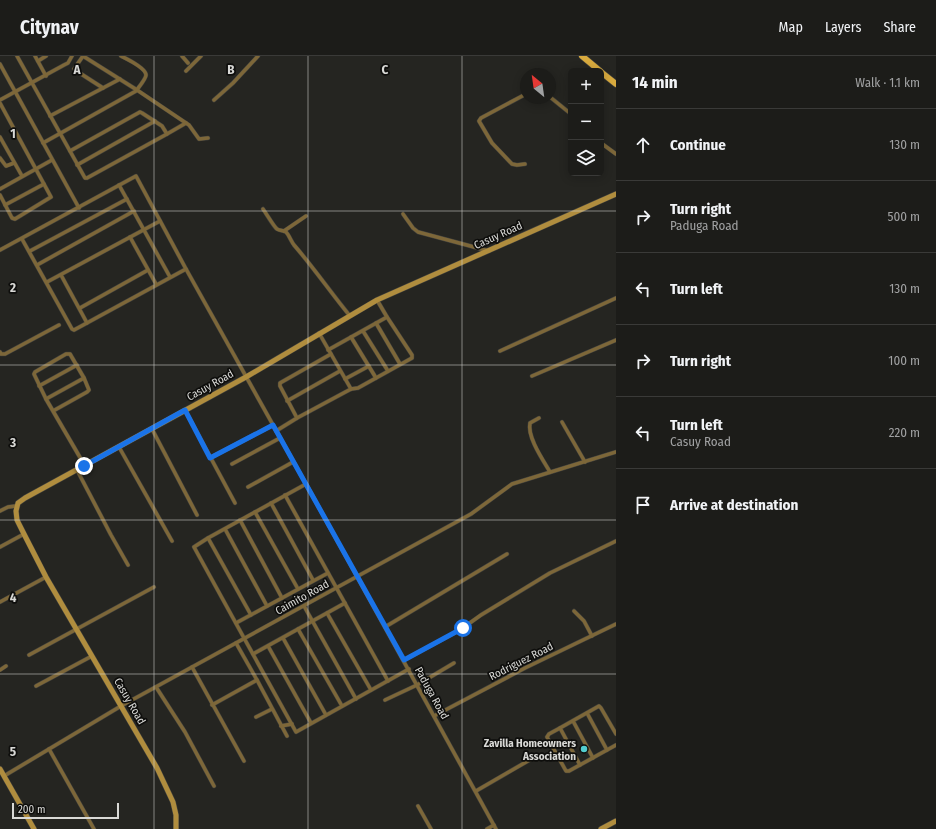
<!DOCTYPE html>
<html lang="en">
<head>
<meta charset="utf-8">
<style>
	body { margin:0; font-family:"Fira Sans Condensed",sans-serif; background:#292926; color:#f1f3f6 }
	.controls { position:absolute; right:12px; top:12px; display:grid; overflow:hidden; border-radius:6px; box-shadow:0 2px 10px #0003 }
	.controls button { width:36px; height:36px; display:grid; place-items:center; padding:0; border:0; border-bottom:1px solid #3a3a38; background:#1c1c19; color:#f1f3f6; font:20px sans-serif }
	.compass { position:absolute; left:520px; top:12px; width:36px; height:36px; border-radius:50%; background:#1c1c19; box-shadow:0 2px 10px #0003; rotate:331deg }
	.scale { position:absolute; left:12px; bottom:10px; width:107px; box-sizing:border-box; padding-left:4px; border:2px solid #d9d9d6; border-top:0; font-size:11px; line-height:14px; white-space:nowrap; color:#d9d9d6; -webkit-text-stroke:3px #0e0e0c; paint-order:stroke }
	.stop { position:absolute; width:12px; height:12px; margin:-9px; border:3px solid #1a73e8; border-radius:50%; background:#fff }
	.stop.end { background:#1a73e8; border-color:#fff; box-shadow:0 1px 4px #0008 }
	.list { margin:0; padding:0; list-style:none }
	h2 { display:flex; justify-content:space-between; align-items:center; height:52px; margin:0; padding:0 16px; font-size:17px }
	h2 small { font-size:13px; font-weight:400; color:#a0a1a2 }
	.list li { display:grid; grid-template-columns:26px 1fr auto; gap:12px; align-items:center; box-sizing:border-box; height:72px; padding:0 16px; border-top:1px solid #3a3a38 }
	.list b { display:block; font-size:15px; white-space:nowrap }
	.list p { margin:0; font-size:13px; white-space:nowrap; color:#a0a1a2 }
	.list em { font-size:13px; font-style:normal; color:#a0a1a2 }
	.icon { flex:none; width:22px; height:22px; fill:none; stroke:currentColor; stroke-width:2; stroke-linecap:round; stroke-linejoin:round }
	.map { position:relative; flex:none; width:616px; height:773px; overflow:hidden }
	header { display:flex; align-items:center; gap:24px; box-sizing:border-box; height:56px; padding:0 20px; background:#1c1c19; border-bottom:1px solid #3a3a38 }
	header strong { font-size:19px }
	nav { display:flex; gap:22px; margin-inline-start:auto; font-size:14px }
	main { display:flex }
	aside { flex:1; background:#1c1c19 }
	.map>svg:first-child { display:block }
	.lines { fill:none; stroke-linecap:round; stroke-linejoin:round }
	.street-casing { stroke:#42423e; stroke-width:4.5 }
	.secondary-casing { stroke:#42423e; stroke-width:6 }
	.primary-casing { stroke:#42423e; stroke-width:7 }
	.street { stroke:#7d6739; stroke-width:3.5 }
	.secondary { stroke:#b08d3e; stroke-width:5 }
	.primary { stroke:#d8aa3e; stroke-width:6 }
	.route { stroke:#1a73e8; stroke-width:5 }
	.grid { fill:none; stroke:#d9d9d6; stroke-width:1; stroke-opacity:0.55 }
	.poi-dot { fill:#52cdcf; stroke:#0e0e0c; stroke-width:1.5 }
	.labels { text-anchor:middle; stroke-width:3.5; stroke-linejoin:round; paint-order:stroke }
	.street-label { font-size:11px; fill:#d9d9d6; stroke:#0e0e0c }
	.poi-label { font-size:11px; font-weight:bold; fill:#d9d9d6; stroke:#0e0e0c; text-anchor:end }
	.grid-label { font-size:13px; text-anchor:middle; font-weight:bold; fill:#d9d9d6; stroke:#0e0e0c; stroke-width:3.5; stroke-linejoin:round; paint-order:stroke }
</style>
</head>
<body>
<header>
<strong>Citynav</strong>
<nav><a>Map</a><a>Layers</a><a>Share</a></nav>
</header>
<main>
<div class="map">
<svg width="616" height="773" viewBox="0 0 616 773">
	<rect width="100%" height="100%" fill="#252521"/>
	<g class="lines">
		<defs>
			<g id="street">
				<polyline points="17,0 85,122 87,122 167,78 186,67"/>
				<polyline points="35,0 46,20"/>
				<polyline points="83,0 137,34 186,67 189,69 199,83 208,82"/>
				<polyline points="83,0 74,13 75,14 103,32"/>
				<polyline points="182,0 188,7"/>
				<polyline points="38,5 46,0"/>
				<polyline points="0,8 79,152"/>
				<polyline points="186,15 201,0"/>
				<polyline points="550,41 571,58"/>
				<polyline points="0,44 64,9 68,7 72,0"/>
				<polyline points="214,44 233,27 258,0"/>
				<polyline points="0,47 51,141 15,163 12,162 0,139"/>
				<polyline points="50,60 120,23"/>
				<polyline points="0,81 22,120"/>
				<path d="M43 87 136 35C138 32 146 23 146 19 146 12 127 3 121 0"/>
				<polyline points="601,87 616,98"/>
				<polyline points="70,95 140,56 142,57 162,70 167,78"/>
				<polyline points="0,102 6,110 14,107"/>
				<polyline points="525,108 517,109 512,108 492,87 479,65 481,62 526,38"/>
				<polyline points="77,109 155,65"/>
				<polyline points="119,129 170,221"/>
				<polyline points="0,133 52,104"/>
				<polyline points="5,149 44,128"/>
				<path d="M263 153C266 157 274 171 277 173 280 175 283 174 286 176 289 179 291 185 294 189 314 212 331 237 350 260"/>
				<polyline points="403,158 413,172 418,176 489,195"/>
				<polyline points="284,175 306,160"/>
				<polyline points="130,181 156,228"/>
				<polyline points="22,183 72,273 74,274 186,213"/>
				<polyline points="0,194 136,120 186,213 306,428 496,773"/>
				<polyline points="30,195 127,143"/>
				<polyline points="37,209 134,155"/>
				<polyline points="61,219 87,267"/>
				<polyline points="47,226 160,165"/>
				<polyline points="80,252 148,214"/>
				<polyline points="376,267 400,308"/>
				<polyline points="363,275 388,315"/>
				<polyline points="319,277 351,333"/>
				<polyline points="351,281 376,322"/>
				<polyline points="328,294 387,261"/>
				<polyline points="500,295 616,242"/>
				<polyline points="0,296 1,298 5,298 59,269"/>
				<polyline points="532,320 616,284"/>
				<polyline points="345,323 369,310"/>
				<polyline points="39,330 77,309"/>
				<polyline points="46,343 84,322"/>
				<polyline points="287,345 340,315"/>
				<polyline points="185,354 235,447"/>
				<polyline points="53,355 87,336 89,334 84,322 70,298 66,298 35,316 34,318 46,343 85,410"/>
				<polyline points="297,362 280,330 280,327 331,298"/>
				<path d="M539 362 530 367C527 381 543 404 550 416"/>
				<polyline points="562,366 585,406"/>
				<polyline points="152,373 197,459"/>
				<polyline points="276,375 297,362 351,333 358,332 412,302 412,299 387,261 377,244"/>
				<polyline points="119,391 172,485"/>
				<polyline points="210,402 273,369"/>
				<polyline points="232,408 280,382"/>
				<polyline points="77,414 111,479 128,509"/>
				<polyline points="306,428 208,482 194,491 244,582 296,676 409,613"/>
				<polyline points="248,431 293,406"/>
				<polyline points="285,439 388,625"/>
				<polyline points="271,447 313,524"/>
				<polyline points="0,455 8,451 16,450"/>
				<polyline points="255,456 298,533"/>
				<polyline points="240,464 282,542"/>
				<polyline points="225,473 267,550"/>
				<polyline points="208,482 251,559"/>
				<polyline points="0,491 24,478"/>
				<polyline points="0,546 46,521"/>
				<polyline points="304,550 356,643"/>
				<polyline points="574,555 584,565 592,580"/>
				<polyline points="327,557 371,634"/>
				<polyline points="236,567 328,517"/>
				<polyline points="385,571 507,498"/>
				<polyline points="298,573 342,650"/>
				<polyline points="283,582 326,659"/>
				<polyline points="236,587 257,624 287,680"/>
				<polyline points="268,590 311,667"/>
				<polyline points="253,598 345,547"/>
				<polyline points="29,599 154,531"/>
				<polyline points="404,604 460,574 481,559 550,517 616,485"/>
				<polyline points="192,611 244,705"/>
				<polyline points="0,614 6,610"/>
				<polyline points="36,630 92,600"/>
				<polyline points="156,631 185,676 214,730"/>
				<polyline points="385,644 417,629 454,607"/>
				<polyline points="212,649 257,624"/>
				<polyline points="587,657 607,694"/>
				<polyline points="434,660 525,612 616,568"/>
				<polyline points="256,661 272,653"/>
				<polyline points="573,665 593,702"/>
				<polyline points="281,670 292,668"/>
				<polyline points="560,672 580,709"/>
				<polyline points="616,678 601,652 599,650 560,672 549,678 547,681 566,715 569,715 616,689"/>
				<polyline points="49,693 94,773"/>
				<polyline points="4,720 121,650 471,458 512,428 616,396"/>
				<polyline points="476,735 533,702"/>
				<polyline points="418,750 431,773"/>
				<polyline points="487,773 494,769"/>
			</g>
			<g id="secondary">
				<polyline points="0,713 34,773"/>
				<polyline points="176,773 176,759 173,746 157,712 46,521 24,478 17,464 16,455 18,447 25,442 246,321 377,244 616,138"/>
				<polyline points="601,773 616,765"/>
			</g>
			<g id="primary">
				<polyline points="582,0 600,15"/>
				<polyline points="601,16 616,28"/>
			</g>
		</defs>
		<use href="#street" class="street-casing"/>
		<use href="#secondary" class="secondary-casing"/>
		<use href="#primary" class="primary-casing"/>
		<use href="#street" class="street"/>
		<use href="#secondary" class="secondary"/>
		<use href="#primary" class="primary"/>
	</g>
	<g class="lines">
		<polyline class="route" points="84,410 185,354 210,402 273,369 404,604 463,572"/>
	</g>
	<path class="grid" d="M154 0V773M308 0V773M462 0V773M0 155H616M0 309H616M0 464H616M0 618H616"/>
	<circle class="poi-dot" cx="584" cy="693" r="4"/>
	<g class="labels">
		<g class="street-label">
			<text transform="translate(498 179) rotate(-24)" y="4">Casuy Road</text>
			<text transform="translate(210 329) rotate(-29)" y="4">Casuy Road</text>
			<text transform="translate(302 541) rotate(-29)" y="4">Caimito Road</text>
			<text transform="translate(521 605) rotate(-27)" y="4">Rodriguez Road</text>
			<text transform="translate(432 637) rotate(61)" y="4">Paduga Road</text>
			<text transform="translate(130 645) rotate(60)" y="4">Casuy Road</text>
		</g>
		<g class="poi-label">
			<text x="576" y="691">Zavilla Homeowners<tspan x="576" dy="13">Association</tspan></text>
		</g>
	</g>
	<g class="grid-label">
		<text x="77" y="18">A</text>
		<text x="231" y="18">B</text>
		<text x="385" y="18">C</text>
		<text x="13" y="82">1</text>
		<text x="13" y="236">2</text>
		<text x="13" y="391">3</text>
		<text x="13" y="546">4</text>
		<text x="13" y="700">5</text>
	</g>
</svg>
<div class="controls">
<button>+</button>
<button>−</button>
<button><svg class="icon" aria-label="layers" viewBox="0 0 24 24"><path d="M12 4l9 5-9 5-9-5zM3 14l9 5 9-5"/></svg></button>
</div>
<svg class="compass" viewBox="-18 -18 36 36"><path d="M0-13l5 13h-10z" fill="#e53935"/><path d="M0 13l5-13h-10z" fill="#a0a1a2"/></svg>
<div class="scale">200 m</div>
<div class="stop" style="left:463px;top:572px"></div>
<div class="stop end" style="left:84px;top:410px"></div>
</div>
<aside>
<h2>14 min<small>Walk · 1.1 km</small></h2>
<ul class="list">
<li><svg class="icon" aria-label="ahead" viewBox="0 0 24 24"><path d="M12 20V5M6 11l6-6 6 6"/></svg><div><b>Continue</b></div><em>130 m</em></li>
<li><svg class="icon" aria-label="right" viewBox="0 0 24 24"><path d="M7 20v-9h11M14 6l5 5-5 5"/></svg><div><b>Turn right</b><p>Paduga Road</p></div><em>500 m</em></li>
<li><svg class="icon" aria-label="left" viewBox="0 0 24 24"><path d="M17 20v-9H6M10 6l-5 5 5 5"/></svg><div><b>Turn left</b></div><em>130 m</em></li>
<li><svg class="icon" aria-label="right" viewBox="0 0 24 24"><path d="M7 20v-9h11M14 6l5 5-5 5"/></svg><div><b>Turn right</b></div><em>100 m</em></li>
<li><svg class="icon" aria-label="left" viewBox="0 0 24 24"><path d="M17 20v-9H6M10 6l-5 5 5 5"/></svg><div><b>Turn left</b><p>Casuy Road</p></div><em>220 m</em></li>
<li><svg class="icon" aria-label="arrive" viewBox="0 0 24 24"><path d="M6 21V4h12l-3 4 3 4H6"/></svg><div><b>Arrive at destination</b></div></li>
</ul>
</aside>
</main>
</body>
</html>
